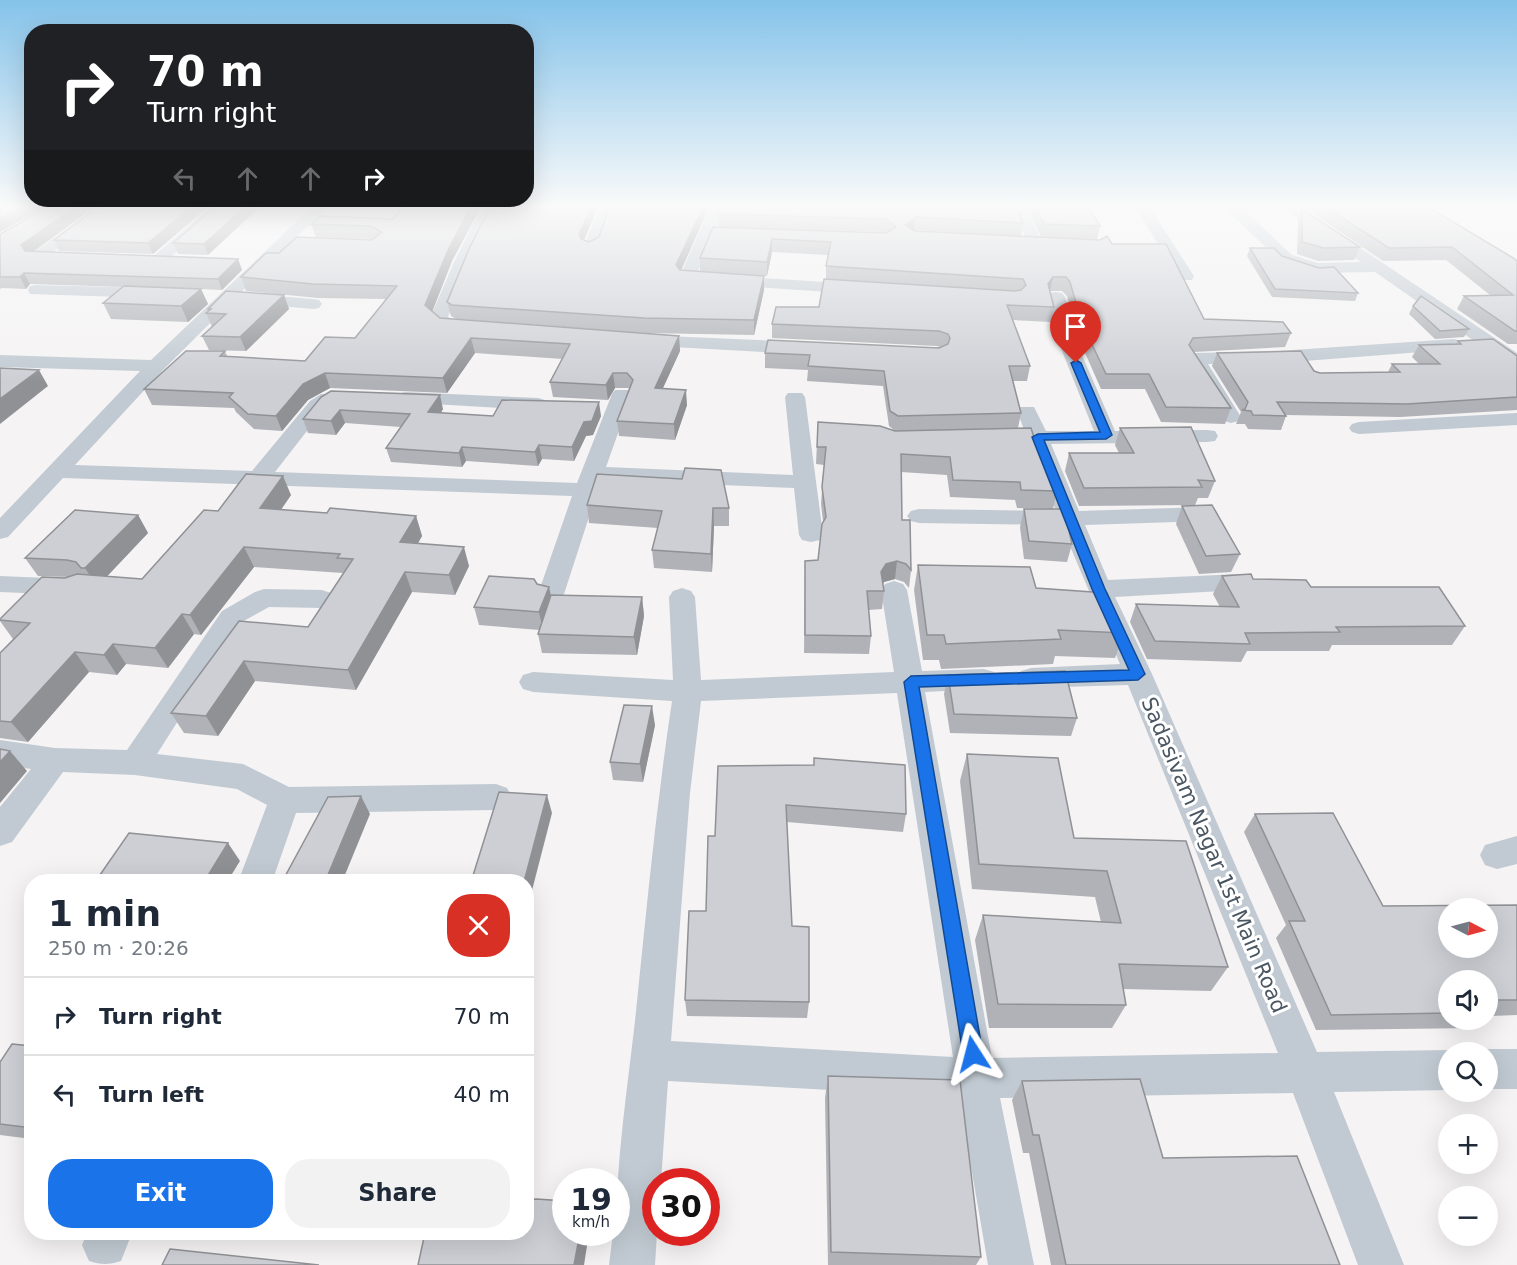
<!DOCTYPE html>
<html lang="en">
<head>
<meta charset="utf-8">
<style>
	:root { --surface:#fff; --page:#f2f2f3; --text:#1f2937; --muted:#747a83; --line:#e0e1e3; --accent:#1a73e8 }
	body { margin:0; font-family:"DejaVu Sans",sans-serif; background:var(--page); color:var(--text); height:100vh; display:flex; flex-direction:column; font-size:22px; white-space:nowrap }
	* { box-sizing:border-box; margin:0 }
	p { font-size:20px; color:var(--muted) }
	.icon { flex:none; width:33px; height:33px; fill:none; stroke:currentColor; stroke-width:2; stroke-linecap:round; stroke-linejoin:round }
	.map { position:relative; flex:1; overflow:hidden }
	.details { position:absolute; left:24px; top:874px; width:510px; height:366px; display:flex; flex-direction:column; background:var(--surface); border-radius:24px; box-shadow:0 6px 24px #0002 }
	.details>* { flex:none }
	.banner { position:absolute; left:24px; top:24px; width:510px; height:183px; border-radius:24px; box-shadow:0 6px 24px #0002; background:#202124; color:#fff; overflow:hidden }
	.needle { width:39px; rotate:96deg }
	.tools { position:absolute; left:1438px; top:898px; display:grid; gap:12px }
	.tools a { display:grid; place-items:center; width:60px; height:60px; border-radius:50%; background:var(--surface); box-shadow:0 6px 24px #0002; font-size:30px }
	.speed { position:absolute; left:552px; top:1168px; display:flex; gap:12px; font-size:30px; font-weight:700; text-align:center }
	.speed>* { display:grid; place-content:center; width:78px; height:78px; border-radius:50%; background:var(--surface); box-shadow:0 6px 24px #0002; line-height:1 }
	.speed small { font-size:15px; font-weight:400 }
	.speed .limit { border:9px solid #d22; background:#fff; color:#111 }
	.pin { position:absolute; display:grid; place-items:center; width:51px; height:51px; color:#fff; margin:-62px -26px; border-radius:50% 50% 50% 0; rotate:-45deg; box-shadow:0 0 6px #0007 }
	.pin .icon { rotate:45deg }
	.me { position:absolute; width:66px; margin:-33px; rotate:351deg; stroke-linejoin:round; filter:drop-shadow(0 0 4px #0008) }
	.turn { display:flex; align-items:center; gap:21px; height:126px; padding:0 24px; font-size:27px }
	.turn .icon { width:78px; height:78px; stroke-width:2.5 }
	.turn b { display:block; font-size:42px; line-height:51px }
	.lanes { display:flex; align-items:center; height:57px; padding:0 24px; background:#0003; justify-content:center; gap:30px; direction:ltr }
	.lanes .off { opacity:.35 }
	.round { display:grid; place-items:center; flex:none; width:63px; height:63px; border-radius:24px; background:var(--page) }
	.summary { display:flex; align-items:center; justify-content:space-between; height:102px; padding:0 24px }
	h1 { font-size:36px; font-weight:700; line-height:45px }
	.primary-button { display:flex; gap:12px; margin-top:auto; padding:12px 24px }
	.primary-button a { flex:1; height:69px; border-radius:24px; background:var(--accent); color:#fff; font-size:24px; font-weight:700; line-height:69px; text-align:center }
	.primary-button a+a { background:var(--page); color:var(--text) }
	ul { padding:0; list-style:none }
	li { display:flex; align-items:center; gap:18px; height:78px; padding:0 24px; border-top:2px solid var(--line) }
	li div { flex:1 }
	li b { display:block; font-size:22px }
	li em { font-style:normal }
	.map>svg:first-child { display:block }
	.lines { fill:none; stroke-linecap:round; stroke-linejoin:round }
	.minor { fill:#c1cad2; fill-rule:evenodd }
	.wall { fill:#b0b2b7 }
	.shaded-wall { fill:#909195 }
	.building { fill:#cdcfd5; stroke:#909195; stroke-width:1.5; fill-rule:evenodd }
	.route { fill:#1a73e8; stroke:#114b97; stroke-width:1.5 }
	.labels { text-anchor:middle; stroke-width:6; stroke-linejoin:round; paint-order:stroke }
	.street-label { font-size:21px; fill:#4a5661; stroke:#fff }
</style>
</head>
<body>
<div class="map">
<svg width="1517" height="1265" viewBox="0 0 1517 1265">
	<rect width="100%" height="100%" fill="#f5f3f3"/>
	<g class="lines">
		<g class="minor">
			<polygon points="100,205 116,205 52,253 70,256 72,259 70,262 31,260 29,257 31,254"/>
			<polygon points="213,205 229,205 162,265 150,265 148,262 150,259"/>
			<polygon points="314,205 329,205 163,370 75,465 252,471 310,401 321,394 335,394 338,398 324,409 275,472 577,483 612,394 615,390 629,390 632,394 606,467 793,475 785,397 788,393 802,393 805,397 823,535 820,540 811,542 802,540 799,535 794,488 601,480 564,594 560,600 551,603 542,600 538,594 572,496 63,478 8,537 0,539 0,518 140,371 0,367 0,355 151,360"/>
			<path d="M483,205H497L470,262L448,317L455,321L479,325L482,329L479,333C463,337 440,332 430,318L454,262Z"/>
			<polygon points="601,205 615,205 599,248 591,253 585,251 583,248"/>
			<polygon points="711,205 725,205 697,274 858,284 866,289 858,294 681,282 679,278"/>
			<polygon points="1011,205 1025,205 1042,242 1039,245 1029,245"/>
			<polygon points="1134,205 1148,205 1194,276 1192,280 1180,280"/>
			<path d="M1153,205H1346L1339,209L1304,210L1517,353V368L1510,366L1375,272L1317,273L1280,261L1227,210L1160,209ZM1244,210H1285L1361,262L1318,263L1292,255Z"/>
			<polygon points="36,285 152,288 158,289 161,293 158,297 152,298 30,294 28,290 30,286"/>
			<path d="M1056,292L1062,293L1065,297L1078,346L1115,431L1207,430L1215,431L1218,436L1215,441L1207,442L1051,444L1079,511L1206,507L1214,509L1218,514L1214,519L1206,521L1085,525L1108,580L1240,574L1249,576L1253,582L1249,588L1240,590L1115,597L1152,674L1317,1052L1449,1050L1456,1053H1449V1090L1334,1092L1404,1265H1358L1293,1093L1000,1098L1034,1265H988L959,1097L668,1081L661,1182H656L657,1233L655,1265H609L613,1233H616C616,1162 627,1091 635,1021C646,914 656,807 672,701L533,692L523,689L519,682L523,675L533,672L673,680L669,597L673,591L682,588L691,591L695,597L701,680L894,672L881,590L885,584L894,581L903,584L907,590L922,671L984,669L994,672L998,679L994,686L984,689L925,692L992,1058L1278,1053L1128,685L1031,688L1021,685L1017,678L1021,671L1031,668L1120,664L1061,525L919,523L911,521L907,516L911,511L919,509L1056,511L1030,444L1014,443L1011,438L1014,433L1025,432L1017,411L1020,407H1034L1046,431H1094L1060,346L1047,297L1050,293ZM897,693L953,1057L671,1041L690,793L701,701Z"/>
			<polygon points="250,294 313,299 319,300 322,304 319,308 313,309 244,303 241,299 244,295"/>
			<polygon points="643,335 802,342 809,344 811,348 809,352 802,354 636,345 634,341 636,337"/>
			<polygon points="1454,339 1461,341 1463,345 1461,349 1278,363 1208,364 1241,417 1238,421 1231,423 1224,421 1186,359 1188,355 1195,353 1278,351"/>
			<polygon points="405,392 538,398 545,400 548,404 545,408 538,410 398,402 395,398 398,394"/>
			<polygon points="1517,413 1517,425 1359,434 1352,432 1349,428 1352,424 1359,422"/>
			<polygon points="0,576 71,579 80,581 84,587 80,593 71,595 0,592"/>
			<polygon points="264,589 322,590 331,593 335,599 331,605 322,608 269,607 240,623 157,754 243,764 289,787 496,784 507,788 512,797 507,806 496,810 296,813 272,882 238,882 267,805 237,789 135,775 63,772 12,842 0,846 0,807 31,769 0,764 0,740 55,748 127,750 222,611 255,592"/>
			<polygon points="1517,836 1517,864 1497,869 1485,865 1480,855 1485,845"/>
			<polygon points="1488,1049 1517,1049 1517,1089 1488,1089 1488,1053 1479,1053"/>
			<path d="M87,1233H132L121,1261C109,1265 101,1265 89,1261L82,1245Z"/>
		</g>
	</g>
	<g class="wall">
		<polygon points="51,205 97,205 33,252 238,259 242,270 222,290 201,289 208,304 188,322 111,319 103,303 123,287 30,284 26,289 2,288 0,289 0,234"/>
		<polygon points="101,205 210,205 153,254 59,251 54,240"/>
		<polygon points="217,205 208,255 178,254 173,243"/>
		<polygon points="404,205 482,205 452,261 432,311 440,318 679,336 680,351 663,388 687,405 675,440 619,436 617,421 629,388 615,388 608,400 553,397 550,382 563,359 475,353 447,393 330,388 308,400 282,431 254,429 236,412 234,408 152,405 144,389 225,351 227,356 305,361 355,338 386,299 318,298 246,291 241,277 279,253 374,239 316,237 311,224 393,219"/>
		<polygon points="491,205 599,205 584,240 589,242 710,205 681,271 700,272 700,258 713,227 886,233 885,232 718,227 718,214 814,206 924,209 924,205 1016,205 1023,223 1021,236 914,230 915,231 1112,244 1204,319 1291,333 1285,347 1194,352 1231,408 1225,424 1161,422 1145,389 1101,389 1078,337 1067,296 1062,291 1050,291 1054,307 1051,322 1013,320 1030,366 1027,381 1013,381 1021,413 1018,428 1039,453 1057,491 1053,509 1017,508 1015,500 950,497 947,475 901,472 902,520 911,570 909,588 904,582 895,579 884,582 883,584 884,591 882,609 868,610 871,636 869,654 804,653 805,561 818,560 823,521 821,504 824,465 816,464 818,422 895,431 889,426 883,386 807,381 808,370 765,368 765,353 940,347 937,346 772,338 772,324 819,307 826,280 826,266 828,255 772,252 767,276 764,276 764,290 754,335 645,333 456,319 451,316 447,302"/>
		<polygon points="1026,205 1087,205 1100,226 1097,239 1041,237"/>
		<polygon points="1314,205 1425,205 1517,261 1517,344 1508,344 1457,309 1464,296 1490,295 1446,260 1383,261 1311,212"/>
		<polygon points="1302,209 1360,247 1354,260 1318,261 1297,254 1298,221"/>
		<polygon points="1250,248 1282,256 1358,293 1355,301 1272,297 1247,256"/>
		<polygon points="284,295 289,309 246,351 209,350 202,336 212,327 206,313 209,311 208,309"/>
		<polygon points="1413,306 1469,329 1464,337 1435,339 1409,314"/>
		<polygon points="1458,341 1517,356 1517,410 1400,417 1286,415 1286,416 1281,430 1248,429 1245,424 1236,424 1241,412 1212,366 1217,353 1320,373 1388,372 1392,364 1419,364 1412,357 1419,345 1456,344"/>
		<polygon points="321,397 443,409 441,413 493,416 601,416 593,435 586,436 574,461 542,459 538,466 466,461 462,467 391,462 386,448 401,427 345,423 336,435 308,433 303,419"/>
		<polygon points="1120,428 1215,481 1208,498 1198,498 1195,505 1079,506 1065,471 1069,453 1119,453 1115,445"/>
		<polygon points="291,495 281,510 327,513 416,516 422,536 418,543 469,566 455,595 412,592 356,690 255,681 218,736 184,733 171,713 239,621 308,627 343,573 254,567 201,635 194,634 168,668 126,664 117,675 89,672 28,742 0,738 0,653 13,639 0,621 0,619 68,577 38,576 25,558 138,515 148,533 107,576 142,579 218,511"/>
		<polygon points="587,505 729,508 729,526 714,526 712,572 654,568 652,550 658,528 589,523"/>
		<polygon points="1182,506 1240,554 1231,572 1199,574 1176,524"/>
		<polygon points="1024,509 1072,544 1067,562 1024,559 1020,527"/>
		<polygon points="918,565 1036,588 1124,633 1115,658 1055,656 1053,664 941,669 939,660 923,660 914,590"/>
		<polygon points="1222,576 1253,579 1311,587 1465,626 1452,645 1332,645 1329,651 1247,651 1241,662 1147,659 1130,622 1136,604 1220,607 1213,594"/>
		<polygon points="537,584 551,595 642,597 644,616 637,655 542,653 538,634 540,630 479,625 474,607"/>
		<polygon points="948,675 1077,718 1071,736 950,733 944,694"/>
		<polygon points="655,725 643,782 613,780 610,762"/>
		<polygon points="967,754 1074,838 1228,967 1211,991 1123,989 1126,1005 1112,1028 989,1028 975,940 983,915 1101,922 1095,897 972,889 960,781"/>
		<polygon points="718,766 906,814 903,832 787,822 792,926 809,1002 807,1018 687,1016 685,1000 706,911 715,836"/>
		<polygon points="1255,814 1383,906 1517,905 1517,1015 1491,1016 1488,1018 1488,981 1449,981 1449,1020 1486,1020 1476,1028 1316,1030 1276,938 1286,925 1244,832"/>
		<polygon points="32,1046 32,1139 0,1135 0,1062"/>
		<polygon points="828,1076 981,1257 976,1265 828,1265 825,1098"/>
		<polygon points="1022,1081 1163,1158 1340,1265 1051,1265 1029,1153 1023,1153 1012,1100"/>
	</g>
	<g class="shaded-wall">
		<polygon points="25,205 49,205 0,232 0,219"/>
		<polygon points="78,205 97,205 27,256 21,245"/>
		<polygon points="194,205 210,205 153,254 148,243"/>
		<polygon points="247,205 262,205 208,255 204,244"/>
		<polygon points="472,205 482,205 452,261 429,320 425,305 449,248"/>
		<polygon points="592,205 599,205 581,247 579,234"/>
		<polygon points="704,205 710,205 677,279 676,265"/>
		<polygon points="916,217 914,230 904,238 905,225"/>
		<polygon points="772,239 772,252 767,276 767,262"/>
		<polygon points="238,259 242,270 222,290 218,279"/>
		<polygon points="24,273 30,284 26,289 20,277"/>
		<polygon points="764,276 764,290 754,335 754,320"/>
		<polygon points="1053,277 1050,291 1048,284"/>
		<polygon points="201,289 208,304 188,322 181,306"/>
		<polygon points="284,295 289,309 246,351 240,337"/>
		<polygon points="679,336 680,351 656,403 655,388"/>
		<polygon points="471,338 475,353 447,393 443,378"/>
		<polygon points="39,370 48,386 0,424 0,399"/>
		<polygon points="325,373 330,388 308,400 282,431 276,416 303,384"/>
		<polygon points="613,373 615,388 608,400 606,385"/>
		<polygon points="686,390 687,405 675,440 674,424"/>
		<polygon points="440,395 443,409 432,426 428,412"/>
		<polygon points="599,402 601,416 593,435 586,436 574,461 572,447 584,422"/>
		<polygon points="340,410 345,423 336,435 331,421"/>
		<polygon points="539,445 542,459 538,466 535,452"/>
		<polygon points="462,447 466,461 462,467 459,453"/>
		<polygon points="283,476 291,495 268,528 260,508"/>
		<polygon points="713,508 714,526 712,572 711,554"/>
		<polygon points="138,515 148,533 97,587 85,568"/>
		<polygon points="416,516 422,536 407,562 400,542"/>
		<polygon points="244,547 254,567 201,635 190,615"/>
		<polygon points="464,547 469,566 455,595 449,575"/>
		<polygon points="897,561 895,579 884,582 879,590 881,572 886,564"/>
		<polygon points="405,572 412,592 356,690 348,670"/>
		<polygon points="549,587 553,605 543,630 539,612"/>
		<polygon points="642,597 644,616 637,655 634,637"/>
		<polygon points="182,614 194,634 168,668 155,648"/>
		<polygon points="113,644 126,664 117,675 104,655"/>
		<polygon points="75,652 89,672 28,742 11,722"/>
		<polygon points="244,661 255,681 218,736 206,716"/>
		<polygon points="652,706 655,725 643,782 640,764"/>
		<polygon points="10,751 27,771 0,803 0,762"/>
		<polygon points="547,795 552,813 529,902 526,894 526,882 524,882"/>
		<polygon points="361,796 370,814 342,882 325,882"/>
		<polygon points="228,843 240,861 227,882 204,882"/>
		<polygon points="580,1233 589,1233 584,1265 574,1265"/>
	</g>
	<g class="building">
		<polygon points="0,205 25,205 0,219"/>
		<polygon points="51,205 78,205 21,245 25,251 238,259 218,279 24,273 20,277 0,277 0,234"/>
		<polygon points="101,205 194,205 148,243 54,240"/>
		<polygon points="217,205 247,205 204,244 173,243"/>
		<polygon points="404,205 472,205 449,248 425,305 440,318 679,336 655,388 686,390 674,424 617,421 633,380 627,373 613,373 606,385 550,382 570,344 471,338 443,378 325,373 303,384 276,416 248,414 229,397 233,393 144,389 186,351 225,351 220,356 305,361 325,337 355,338 397,286 313,284 241,277 266,253 279,253 297,237 372,240 382,232 371,226 311,224 320,216 393,219"/>
		<polygon points="491,205 592,205 579,234 581,239 589,242 599,237 610,205 704,205 676,265 680,270 764,276 754,320 644,318 452,305 447,302 469,249"/>
		<polygon points="722,205 813,205 814,206 827,207 827,205 911,205 912,209 924,209 927,205 1016,205 1023,223 916,217 905,225 915,231 1100,240 1107,236 1112,244 1166,244 1204,319 1283,322 1291,333 1193,338 1189,345 1231,408 1166,407 1149,374 1106,374 1082,323 1070,282 1066,277 1053,277 1048,284 1054,307 1007,305 1030,366 1009,366 1021,413 898,416 890,411 884,371 808,366 810,355 765,353 768,340 939,348 948,344 950,338 948,334 939,331 772,324 776,307 819,307 824,279 1015,291 1021,290 1026,285 1023,279 826,266 831,242 772,239 767,262 700,258 713,227 886,233 896,227 886,219 718,214"/>
		<polygon points="1035,205 1087,205 1100,226 1044,224"/>
		<polygon points="1322,205 1425,205 1515,259 1517,261 1517,331 1515,331 1464,296 1513,295 1452,247 1389,248"/>
		<polygon points="1302,209 1360,247 1324,248 1302,242"/>
		<polygon points="1250,248 1274,248 1282,256 1319,268 1334,267 1358,293 1275,289"/>
		<polygon points="124,286 201,289 181,306 103,303"/>
		<polygon points="226,291 284,295 240,337 202,336 226,314 206,313 211,309 208,309"/>
		<polygon points="1421,296 1469,329 1440,331 1413,306"/>
		<polygon points="1493,339 1517,356 1517,397 1407,404 1277,402 1286,416 1253,415 1251,411 1242,410 1245,409 1248,402 1217,353 1301,351 1314,371 1320,373 1400,372 1392,364 1440,364 1419,345 1461,344 1458,341"/>
		<polygon points="0,368 39,370 0,399"/>
		<polygon points="331,391 440,395 428,412 493,416 502,400 599,402 592,421 584,422 572,447 539,445 535,452 462,447 459,453 386,448 410,414 340,410 331,421 303,419 321,397"/>
		<polygon points="818,422 880,426 895,431 1031,428 1039,453 1042,453 1057,491 1021,490 1020,482 953,480 950,457 901,454 902,520 910,520 911,570 906,564 897,561 886,564 881,572 884,591 867,591 871,636 805,635 805,561 818,560 822,524 826,517 822,487 826,447 817,447"/>
		<polygon points="1191,427 1215,481 1198,480 1202,487 1084,488 1069,453 1134,453 1120,428"/>
		<polygon points="685,468 721,470 729,508 713,508 711,554 652,550 662,511 587,505 597,474 682,479"/>
		<polygon points="246,474 283,476 260,508 327,513 330,508 416,516 400,542 464,547 449,575 405,572 348,670 244,661 206,716 171,713 239,621 308,627 353,559 337,558 340,554 244,547 190,615 182,614 155,648 113,644 104,655 75,652 11,722 0,721 0,653 30,623 0,620 0,619 42,577 65,578 77,574 142,579 204,510 218,511"/>
		<polygon points="1212,505 1240,554 1206,556 1182,506"/>
		<polygon points="1024,509 1064,509 1072,544 1029,541"/>
		<polygon points="75,510 138,515 85,568 81,568 76,562 67,560 25,558"/>
		<polygon points="918,565 1030,567 1036,588 1107,593 1124,633 1058,630 1061,639 946,644 944,635 927,635"/>
		<polygon points="1251,574 1253,579 1306,580 1311,587 1439,587 1465,626 1336,627 1340,632 1245,633 1250,644 1155,641 1136,604 1239,607 1222,576"/>
		<polygon points="489,576 534,579 537,584 549,587 539,612 474,607"/>
		<polygon points="551,595 642,597 634,637 538,634"/>
		<polygon points="1065,671 1077,718 954,714 948,675"/>
		<polygon points="624,705 652,706 640,764 610,762"/>
		<polygon points="0,749 10,751 0,762"/>
		<polygon points="967,754 1058,758 1074,838 1186,841 1228,967 1119,964 1126,1005 998,1004 983,915 1121,923 1107,871 979,864"/>
		<polygon points="814,758 905,765 906,814 786,805 792,926 809,927 809,1002 685,1000 689,911 706,911 708,836 715,836 718,766 814,765"/>
		<polygon points="499,792 547,795 524,882 471,882"/>
		<polygon points="361,796 325,882 282,882 328,797"/>
		<path d="M1333,813L1383,906L1517,905V1000H1488L1495,1012H1488V981H1449V1013L1331,1015L1289,921H1305L1255,814ZM1449,909H1488V948H1449Z"/>
		<polygon points="129,833 228,843 204,882 95,882"/>
		<polygon points="12,1044 32,1046 32,1128 0,1124 0,1062"/>
		<polygon points="828,1076 960,1080 981,1257 831,1252"/>
		<polygon points="1140,1079 1163,1158 1297,1156 1340,1265 1066,1265 1039,1135 1033,1135 1022,1081"/>
		<polygon points="536,1199 566,1201 566,1233 580,1233 574,1265 418,1265 425,1233 526,1233 526,1200"/>
		<polygon points="170,1249 319,1265 162,1265"/>
	</g>
	<linearGradient id="sky" x2="0" y2="1"><stop stop-color="#85c3ea"/><stop offset="0.54" stop-color="#fafafa"/><stop offset="1" stop-color="#fafafa" stop-opacity="0"/></linearGradient>
	<rect width="1517" height="382" fill="url(#sky)"/>
	<polygon class="route" points="1076,360 1081,363 1112,435 1106,439 1044,440 1105,589 1145,674 1138,680 919,687 983,1054 980,1062 973,1064 966,1062 963,1054 904,682 911,676 1129,670 1092,589 1032,437 1038,434 1100,432 1071,363"/>
	<g class="labels">
		<g class="street-label">
			<text transform="translate(1214 855) rotate(67)" y="7">Sadasivam Nagar 1st Main Road</text>
		</g>
	</g>
</svg>
<div class="tools">
<a><svg class="needle" viewBox="-14 -14 28 28"><path d="M0-13l5 13h-10z" fill="#e53935"/><path d="M0 13l5-13h-10z" fill="#747a83"/></svg></a>
<a><svg class="icon" aria-label="sound" viewBox="0 0 24 24"><path d="M4 9h4l5-4v14l-5-4H4zM17 9q2 3 0 6"/></svg></a>
<a><svg class="icon" aria-label="search" viewBox="0 0 24 24"><circle cx="10" cy="10" r="6"/><path d="M15 15l6 6"/></svg></a>
<a>+</a>
<a>−</a>
</div>
<div class="speed"><div>19<small>km/h</small></div><div class="limit">30</div></div>
<div class="pin" style="left:1076px;top:363px;background:#d93025"><svg class="icon" aria-label="arrive" viewBox="0 0 24 24"><path d="M6 21V4h12l-3 4 3 4H6"/></svg></div>
<svg class="me" style="left:973px;top:1054px" viewBox="-20 -20 40 40"><path d="M0-17L14 15 0 8-14 15z" fill="#1a73e8" stroke="#fff" stroke-width="4"/></svg>
<div class="banner">
<div class="turn"><svg class="icon" aria-label="right" viewBox="0 0 24 24"><path d="M7 20v-9h11M14 6l5 5-5 5"/></svg><div><b>70 m</b>Turn right</div></div>
<div class="lanes"><svg class="icon off" aria-label="left" viewBox="0 0 24 24"><path d="M17 20v-9H6M10 6l-5 5 5 5"/></svg><svg class="icon off" aria-label="ahead" viewBox="0 0 24 24"><path d="M12 20V5M6 11l6-6 6 6"/></svg><svg class="icon off" aria-label="ahead" viewBox="0 0 24 24"><path d="M12 20V5M6 11l6-6 6 6"/></svg><svg class="icon" aria-label="right" viewBox="0 0 24 24"><path d="M7 20v-9h11M14 6l5 5-5 5"/></svg></div>
</div>
<section class="details">
<div class="summary"><div><h1>1 min</h1><p>250 m · 20:26</p></div><a class="round" style="background:#d93025;color:#fff"><svg class="icon" aria-label="close" viewBox="0 0 24 24"><path d="M6 6l12 12M18 6L6 18"/></svg></a></div>
<ul>
<li><svg class="icon" aria-label="right" viewBox="0 0 24 24"><path d="M7 20v-9h11M14 6l5 5-5 5"/></svg><div><b>Turn right</b></div><em>70 m</em></li>
<li><svg class="icon" aria-label="left" viewBox="0 0 24 24"><path d="M17 20v-9H6M10 6l-5 5 5 5"/></svg><div><b>Turn left</b></div><em>40 m</em></li>
</ul>
<div class="primary-button"><a>Exit</a><a>Share</a></div>
</section>
</div>
</body>
</html>
